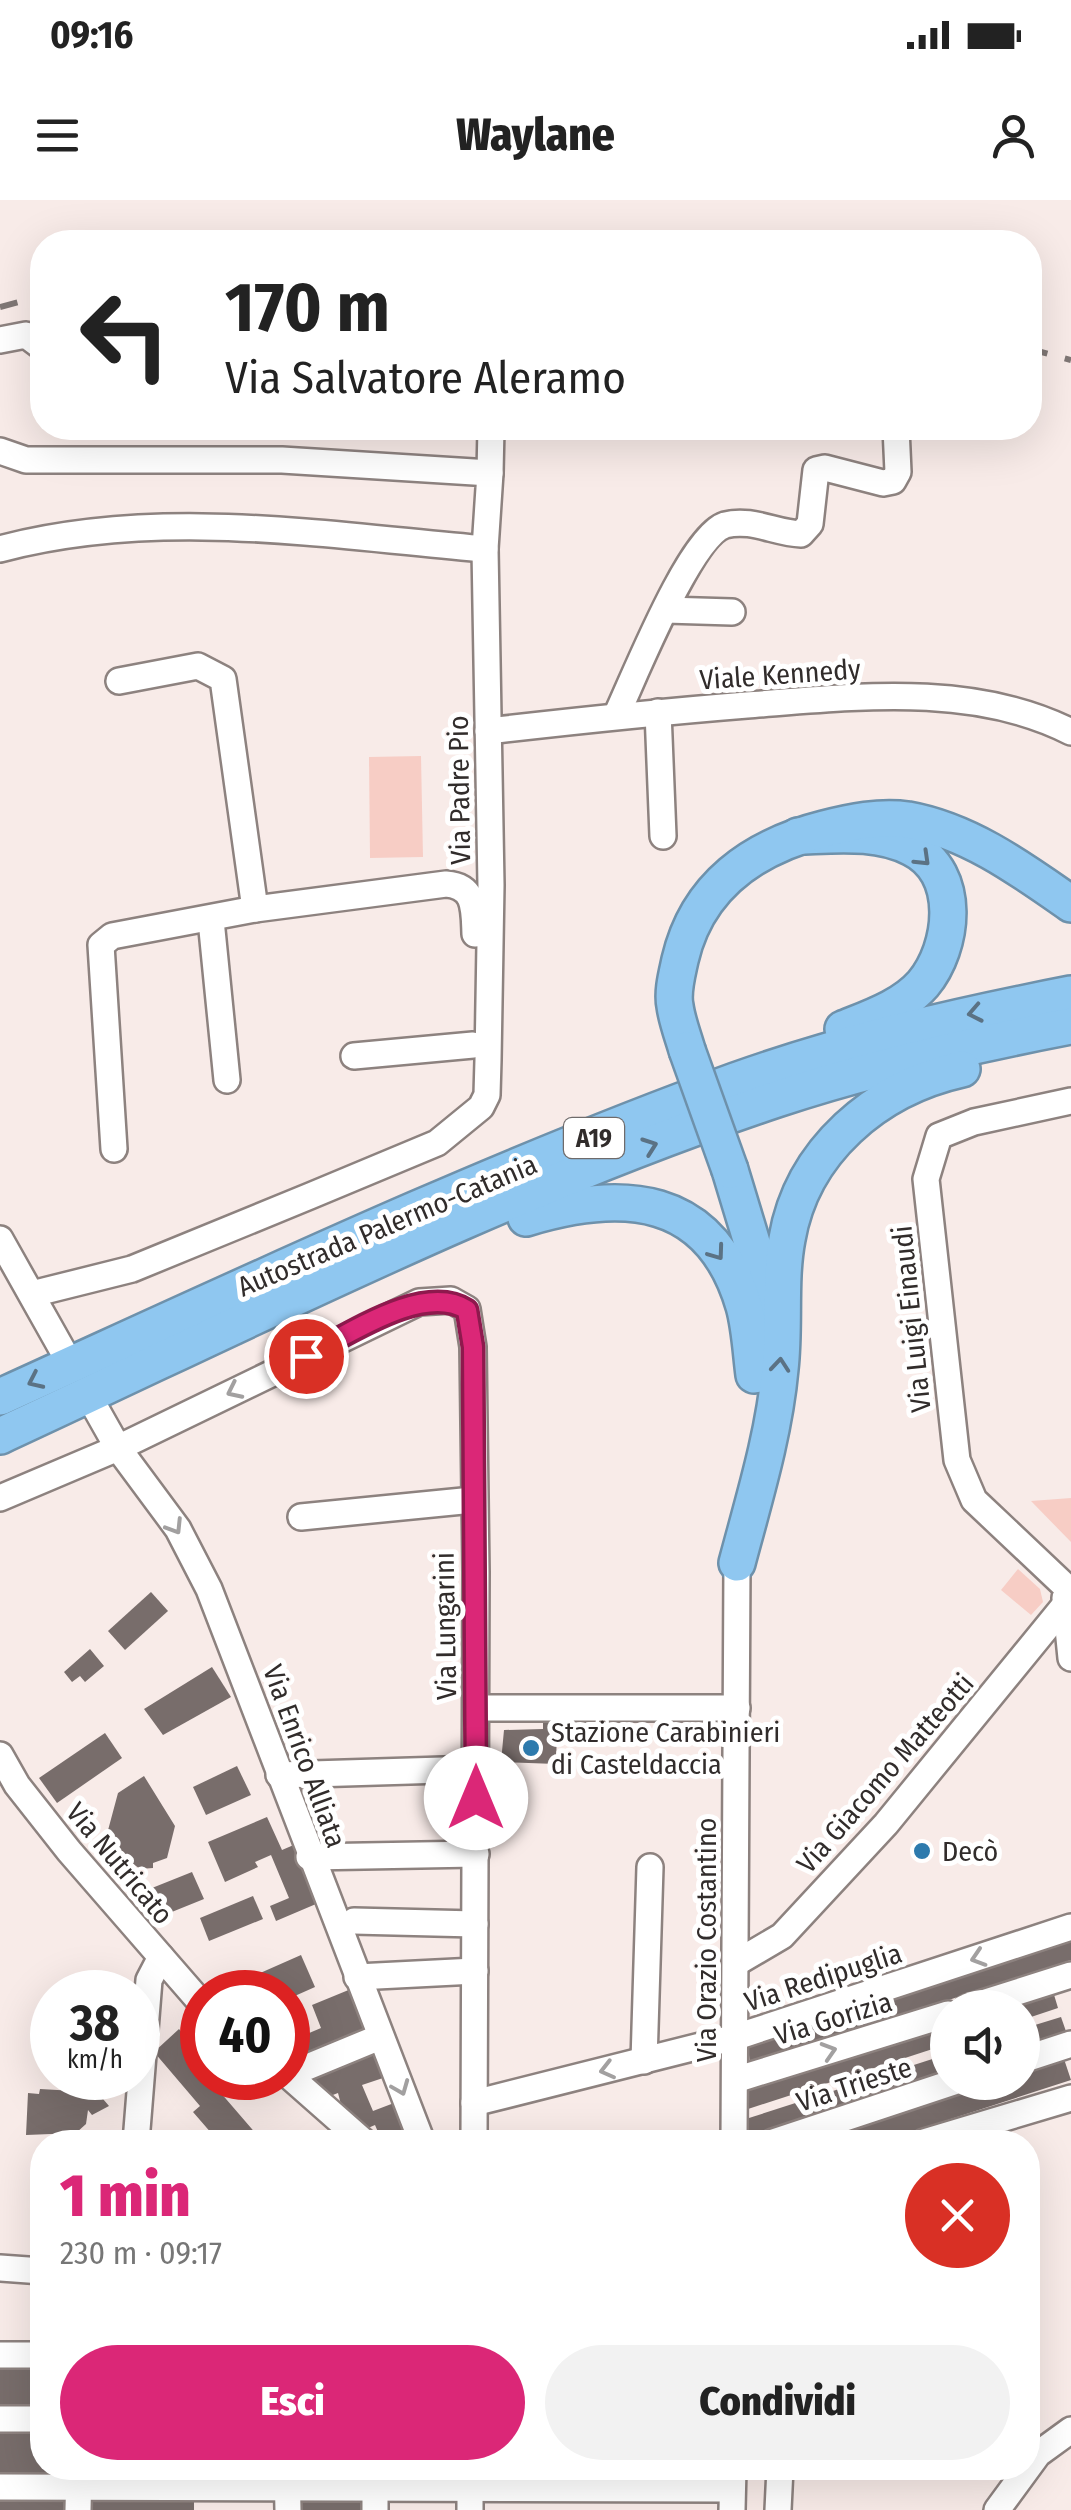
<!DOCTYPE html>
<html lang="it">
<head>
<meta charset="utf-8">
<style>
	:root { --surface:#fff; --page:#f2f2f2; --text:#222; --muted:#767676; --accent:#db2777 }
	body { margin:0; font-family:"Fira Sans Condensed",sans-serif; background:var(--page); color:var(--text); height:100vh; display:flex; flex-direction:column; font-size:38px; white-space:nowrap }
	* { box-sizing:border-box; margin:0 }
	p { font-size:32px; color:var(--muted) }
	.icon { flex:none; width:55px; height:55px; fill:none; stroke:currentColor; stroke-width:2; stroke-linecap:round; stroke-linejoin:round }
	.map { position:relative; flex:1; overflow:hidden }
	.sheet { position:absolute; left:30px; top:1930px; width:1010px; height:350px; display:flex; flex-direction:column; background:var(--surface); border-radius:40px; box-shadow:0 10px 40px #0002 }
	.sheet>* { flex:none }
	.top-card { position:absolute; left:30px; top:30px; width:1012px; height:210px; border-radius:40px; box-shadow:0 10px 40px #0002; background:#fff; color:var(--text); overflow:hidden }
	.buttons { position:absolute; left:930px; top:1790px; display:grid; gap:20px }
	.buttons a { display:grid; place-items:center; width:110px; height:110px; border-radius:50%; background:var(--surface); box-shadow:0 10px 40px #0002; font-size:50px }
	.speed { position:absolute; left:30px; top:1770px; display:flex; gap:20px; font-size:50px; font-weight:700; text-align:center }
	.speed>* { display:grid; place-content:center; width:130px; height:130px; border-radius:50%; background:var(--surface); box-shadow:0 10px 40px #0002; line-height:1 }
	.speed small { font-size:25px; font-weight:400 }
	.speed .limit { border:15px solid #d22; background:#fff; color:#111 }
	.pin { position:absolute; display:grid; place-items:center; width:85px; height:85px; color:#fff; margin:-42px; border:5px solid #fff; border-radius:50%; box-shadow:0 2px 10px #0007 }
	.me { position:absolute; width:110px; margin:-55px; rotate:0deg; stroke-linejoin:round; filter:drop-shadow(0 0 8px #0008) }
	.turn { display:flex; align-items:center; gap:35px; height:210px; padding:0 30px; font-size:45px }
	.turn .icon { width:130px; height:130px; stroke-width:2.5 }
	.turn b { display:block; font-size:70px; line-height:85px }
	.round { display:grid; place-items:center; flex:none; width:105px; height:105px; border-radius:52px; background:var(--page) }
	.headline { display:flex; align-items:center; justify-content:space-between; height:170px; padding:0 30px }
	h1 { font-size:60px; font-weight:800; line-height:75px; color:var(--accent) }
	.action { display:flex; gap:20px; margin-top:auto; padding:20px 30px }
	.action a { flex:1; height:115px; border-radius:60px; background:var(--accent); color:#fff; font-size:40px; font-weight:800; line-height:115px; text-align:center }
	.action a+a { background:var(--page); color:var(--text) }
	.status { display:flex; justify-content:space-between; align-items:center; height:70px; padding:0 50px; background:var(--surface); direction:ltr }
	.status svg { height:28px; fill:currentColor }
	header { display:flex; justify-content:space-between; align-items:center; height:130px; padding:0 30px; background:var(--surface); font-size:45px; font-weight:800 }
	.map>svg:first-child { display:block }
	.green { fill:#f7cdc5 }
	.building { fill:#786d6b }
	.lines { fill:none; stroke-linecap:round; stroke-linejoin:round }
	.minor-casing { stroke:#8d827f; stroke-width:30 }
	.highway-casing { stroke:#6e91ab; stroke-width:40 }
	.minor { stroke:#fff; stroke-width:25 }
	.highway { stroke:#8fc7f0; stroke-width:35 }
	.rail { stroke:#7f7775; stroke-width:6; stroke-dasharray:18 18; stroke-linecap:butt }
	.highway-bridge-casing { stroke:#6e91ab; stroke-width:40; stroke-linecap:butt }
	.highway-bridge { stroke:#8fc7f0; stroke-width:35 }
	.oneway { stroke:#5b7284 }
	.oneway2 { stroke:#a2a0a0 }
	.route-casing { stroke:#8e194d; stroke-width:25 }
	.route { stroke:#db2777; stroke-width:18 }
	.poi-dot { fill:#2d7aad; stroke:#fff; stroke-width:4 }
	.labels { text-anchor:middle; stroke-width:10; stroke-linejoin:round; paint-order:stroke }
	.shield { fill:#fff; stroke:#6f6b6b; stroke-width:2.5 }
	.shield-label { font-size:25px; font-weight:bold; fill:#312c2b }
	.street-label { font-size:28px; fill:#312c2b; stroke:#fff }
	.poi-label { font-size:28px; fill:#312c2b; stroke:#fff; text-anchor:start }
</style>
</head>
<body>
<div class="status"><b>09:16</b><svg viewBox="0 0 49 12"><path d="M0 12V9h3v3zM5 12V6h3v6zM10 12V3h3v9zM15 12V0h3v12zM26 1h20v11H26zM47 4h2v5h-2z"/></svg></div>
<header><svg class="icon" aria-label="menu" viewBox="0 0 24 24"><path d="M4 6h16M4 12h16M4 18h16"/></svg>Waylane<svg class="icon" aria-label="person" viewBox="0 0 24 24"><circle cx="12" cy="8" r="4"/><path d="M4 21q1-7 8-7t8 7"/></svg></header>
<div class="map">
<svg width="1071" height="2310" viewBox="0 0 1071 2310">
	<rect width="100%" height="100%" fill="#f8ebe8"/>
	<g class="green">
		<polygon points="421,556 423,657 370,658 369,557"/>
		<polygon points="1071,1298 1071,1342 1031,1301"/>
		<polygon points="1018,1369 1040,1389 1043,1402 1031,1415 1001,1390"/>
	</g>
	<g class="building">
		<polygon points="151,1392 168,1411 125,1450 108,1431"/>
		<polygon points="90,1449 104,1466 85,1482 80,1476 72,1482 64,1472"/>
		<polygon points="212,1467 231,1497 163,1535 144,1509"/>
		<polygon points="543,1523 554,1523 557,1530 556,1564 501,1562 504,1530 543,1529"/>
		<polygon points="105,1533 122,1558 57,1603 39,1578"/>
		<polygon points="237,1566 251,1595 206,1615 193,1587"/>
		<polygon points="144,1576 175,1626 167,1658 153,1663 153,1668 140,1669 120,1654 107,1634 118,1593"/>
		<polygon points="267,1617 282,1650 296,1644 316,1704 276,1721 270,1706 289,1698 271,1655 255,1662 258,1667 225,1682 208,1642"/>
		<polygon points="192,1672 204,1699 147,1722 139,1704 146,1701 142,1692"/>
		<polygon points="253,1696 263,1719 209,1741 200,1718"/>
		<polygon points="1071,1738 1071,1760 750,1865 748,1845"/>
		<polygon points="301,1755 315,1787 288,1799 288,1792 234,1792 231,1786"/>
		<polygon points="1052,1788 1058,1808 1022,1820 1022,1808 994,1808"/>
		<polygon points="351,1789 368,1833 288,1866 288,1842 321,1828 312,1805"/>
		<polygon points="1061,1817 1068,1837 1022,1852 1022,1829"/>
		<polygon points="948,1822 948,1844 748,1909 747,1887"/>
		<polygon points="179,1829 202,1857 202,1878 220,1878 228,1886 220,1892 263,1942 219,1942 193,1912 200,1906 154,1852"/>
		<polygon points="375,1851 383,1878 362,1885 373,1911 394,1903 409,1942 376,1942 381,1939 375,1925 361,1931 344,1916 338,1893 325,1898 301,1876"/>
		<polygon points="948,1854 948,1876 749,1941 749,1918"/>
		<polygon points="1064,1859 1071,1880 880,1942 811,1942 993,1882 1022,1882 1022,1873"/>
		<polygon points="75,1884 92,1886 109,1906 92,1915 88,1910 86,1924 76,1933 26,1935 28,1893 39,1894 40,1889 75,1891"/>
		<polygon points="0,2161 42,2162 42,2210 0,2209"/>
		<polygon points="0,2226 42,2226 42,2268 65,2268 65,2276 0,2276"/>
		<polygon points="87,2268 276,2268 276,2278 87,2277"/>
		<rect x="298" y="2268" width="68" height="10"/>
		<polygon points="483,2268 509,2268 509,2278 483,2277"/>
		<polygon points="0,2294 65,2294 64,2310 0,2310"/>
		<rect x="299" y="2296" width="68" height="14"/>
		<rect x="87" y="2297" width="107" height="13"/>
	</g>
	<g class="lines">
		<g class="minor-casing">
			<g id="minor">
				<polyline points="0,140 26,135 42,147"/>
				<polyline points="0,251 26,260 282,260 490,273 485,349 491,685 488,860 487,895 481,907 437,943 310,996 132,1069 32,1094"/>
				<polyline points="490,273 491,228"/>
				<path d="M0,349C157,307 325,335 485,349"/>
				<polyline points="666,410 732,412"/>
				<polyline points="119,481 198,466 223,479 255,709"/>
				<polyline points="658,512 663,636"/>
				<path d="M616,516C634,478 690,336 725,325C752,318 775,333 801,334L810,324L816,270L825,268L883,283L893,281L898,272L896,228"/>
				<path d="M488,531C574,521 660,512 747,505C854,497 973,482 1071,532"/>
				<polyline points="211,720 227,880"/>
				<polyline points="354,856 473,845"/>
				<path d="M114,949L101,745L112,736L255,709L446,684C476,686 474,710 475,734"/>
				<polyline points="0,1039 63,1151"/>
				<polyline points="96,1209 118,1248 178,1329 209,1389 422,1942"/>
				<polyline points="0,1298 118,1248 419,1102 451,1100 467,1109 473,1147 476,1372 474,1942"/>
				<polyline points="301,1317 473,1300"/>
				<polyline points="1064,1385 974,1300 957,1260 926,979 939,936 974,922 1071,901"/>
				<polyline points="1065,1398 1071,1458"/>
				<polyline points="476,1508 737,1508"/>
				<polyline points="0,1555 17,1585 69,1651 202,1804"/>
				<polyline points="279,1575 476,1569"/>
				<polyline points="309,1657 476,1654"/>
				<polyline points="354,1721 475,1724"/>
				<polyline points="736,1763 782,1736 886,1624 1065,1405"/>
				<polyline points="357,1777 475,1771"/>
				<polyline points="967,1808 1071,1775"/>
				<polyline points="1022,1860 1071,1844"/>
				<polyline points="644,1861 650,1667"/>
				<polyline points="735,1880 948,1814"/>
				<polyline points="474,1903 736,1837 1071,1727"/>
				<polyline points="136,1942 149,1780 161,1757"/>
				<polyline points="364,1942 288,1875 380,1837"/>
				<polyline points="734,1942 737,1363"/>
				<polyline points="773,1942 954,1882"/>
				<polyline points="924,1942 1071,1898"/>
				<polyline points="0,2068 42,2071"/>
				<polyline points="0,2155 42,2155"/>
				<polyline points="0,2219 42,2219"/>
				<polyline points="287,2268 288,2310"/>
				<polyline points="375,2268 375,2310"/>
				<polyline points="0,2287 732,2289"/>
				<polyline points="78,2310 79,2268"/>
				<polyline points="470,2310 470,2268"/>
				<polyline points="732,2310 733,2268"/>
				<polyline points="778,2310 780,2268"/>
				<polyline points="997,2310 1038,2254 1071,2230"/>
			</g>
		</g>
		<g class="highway-casing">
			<g id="highway">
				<path d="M798,636C836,635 877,630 912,648C962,673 954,747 923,784C903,807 870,818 843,829"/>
				<path d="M687,850C683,836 677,821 675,806C672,792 677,774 680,760C697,686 753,647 824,629C851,622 880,616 908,620C969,631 1021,669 1071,704"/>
				<polyline points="730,970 753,1046 758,1113"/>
				<path d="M526,1018C622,989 711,993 744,1106C750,1127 751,1152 754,1175"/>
				<path d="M0,1197C242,1087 485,972 735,881C844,842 958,816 1071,794"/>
				<path d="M0,1236C255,1118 510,988 777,899C873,867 972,845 1071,826"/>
				<path d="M737,1363C754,1299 774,1235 780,1169C785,1126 779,1081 787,1039C802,951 876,888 962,869"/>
			</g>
		</g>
		<use href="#minor" class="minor"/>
		<use href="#highway" class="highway"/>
		<g class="rail">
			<polyline points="0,107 42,96"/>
			<polyline points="1030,149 1071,160"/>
		</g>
		<g class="highway-bridge-casing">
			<polyline id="highway-bridge" points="687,850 730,970"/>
		</g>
		<use href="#highway-bridge" class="highway-bridge"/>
	</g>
	<defs><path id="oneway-chevron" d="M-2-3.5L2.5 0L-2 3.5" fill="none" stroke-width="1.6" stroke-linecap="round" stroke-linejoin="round" transform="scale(2.5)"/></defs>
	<g class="oneway">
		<use href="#oneway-chevron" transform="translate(923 659) rotate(44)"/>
		<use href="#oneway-chevron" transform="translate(975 813) rotate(169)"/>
		<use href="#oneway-chevron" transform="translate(650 946) rotate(-20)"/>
		<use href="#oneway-chevron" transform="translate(717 1053) rotate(54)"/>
		<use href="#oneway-chevron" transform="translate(780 1165) rotate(-85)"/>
		<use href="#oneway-chevron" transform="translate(35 1181) rotate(155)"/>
	</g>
	<g class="oneway2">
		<use href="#oneway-chevron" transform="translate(234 1191) rotate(154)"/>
		<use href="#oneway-chevron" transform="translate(175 1327) rotate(58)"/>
		<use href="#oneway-chevron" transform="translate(978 1758) rotate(162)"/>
		<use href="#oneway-chevron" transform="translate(829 1851) rotate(-17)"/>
		<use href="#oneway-chevron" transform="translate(607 1870) rotate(166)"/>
		<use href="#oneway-chevron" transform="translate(401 1888) rotate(68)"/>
	</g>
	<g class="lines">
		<g class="route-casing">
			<path id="route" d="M306,1156C348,1135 424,1082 467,1110L473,1147L476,1598"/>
		</g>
		<use href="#route" class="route"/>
	</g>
	<g class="poi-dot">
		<circle cx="531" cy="1548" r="10"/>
		<circle cx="922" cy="1651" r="10"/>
	</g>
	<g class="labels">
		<rect class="shield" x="564" y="918" width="60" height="40" rx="8"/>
		<g class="shield-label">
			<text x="594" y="947">A19</text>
		</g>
		<g class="street-label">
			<text transform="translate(780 474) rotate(-4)" y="10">Viale Kennedy</text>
			<text transform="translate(459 590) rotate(-91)" y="10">Via Padre Pio</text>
			<text transform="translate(387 1025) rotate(-23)" y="10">Autostrada Palermo-Catania</text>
			<text transform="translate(911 1119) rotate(-96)" y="10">Via Luigi Einaudi</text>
			<text transform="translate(445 1426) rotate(-91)" y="10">Via Lungarini</text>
			<text transform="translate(305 1556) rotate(70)" y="10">Via Enrico Alliata</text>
			<text transform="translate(885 1573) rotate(-49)" y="10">Via Giacomo Matteotti</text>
			<text transform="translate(120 1663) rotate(50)" y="10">Via Nutricato</text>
			<text transform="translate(706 1740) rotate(-90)" y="10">Via Orazio Costantino</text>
			<text transform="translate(823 1777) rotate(-18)" y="10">Via Redipuglia</text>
			<text transform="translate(833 1818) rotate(-17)" y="10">Via Gorizia</text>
			<text transform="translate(854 1884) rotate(-18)" y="10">Via Trieste</text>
		</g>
		<g class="poi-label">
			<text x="551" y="1542">Stazione Carabinieri<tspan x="551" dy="32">di Casteldaccia</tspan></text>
			<text x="942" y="1661">Decò</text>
		</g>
	</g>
</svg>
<div class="buttons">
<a><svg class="icon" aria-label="sound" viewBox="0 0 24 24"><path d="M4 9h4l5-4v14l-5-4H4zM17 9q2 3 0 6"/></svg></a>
</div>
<div class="speed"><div>38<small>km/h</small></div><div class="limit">40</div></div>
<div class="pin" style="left:306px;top:1156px;background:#d93025"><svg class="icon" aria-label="arrive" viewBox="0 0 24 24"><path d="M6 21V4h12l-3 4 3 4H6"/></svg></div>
<svg class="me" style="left:476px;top:1598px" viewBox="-20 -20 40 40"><circle r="19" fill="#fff"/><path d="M0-13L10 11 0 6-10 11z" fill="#db2777"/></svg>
<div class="top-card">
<div class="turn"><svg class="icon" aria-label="left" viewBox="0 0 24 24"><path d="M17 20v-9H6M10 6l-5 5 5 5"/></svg><div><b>170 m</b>Via Salvatore Aleramo</div></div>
</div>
<section class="sheet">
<div class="headline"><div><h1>1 min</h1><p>230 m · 09:17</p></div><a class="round" style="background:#d93025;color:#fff"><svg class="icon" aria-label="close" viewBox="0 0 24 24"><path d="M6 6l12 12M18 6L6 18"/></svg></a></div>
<div class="action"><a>Esci</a><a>Condividi</a></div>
</section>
</div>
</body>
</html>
